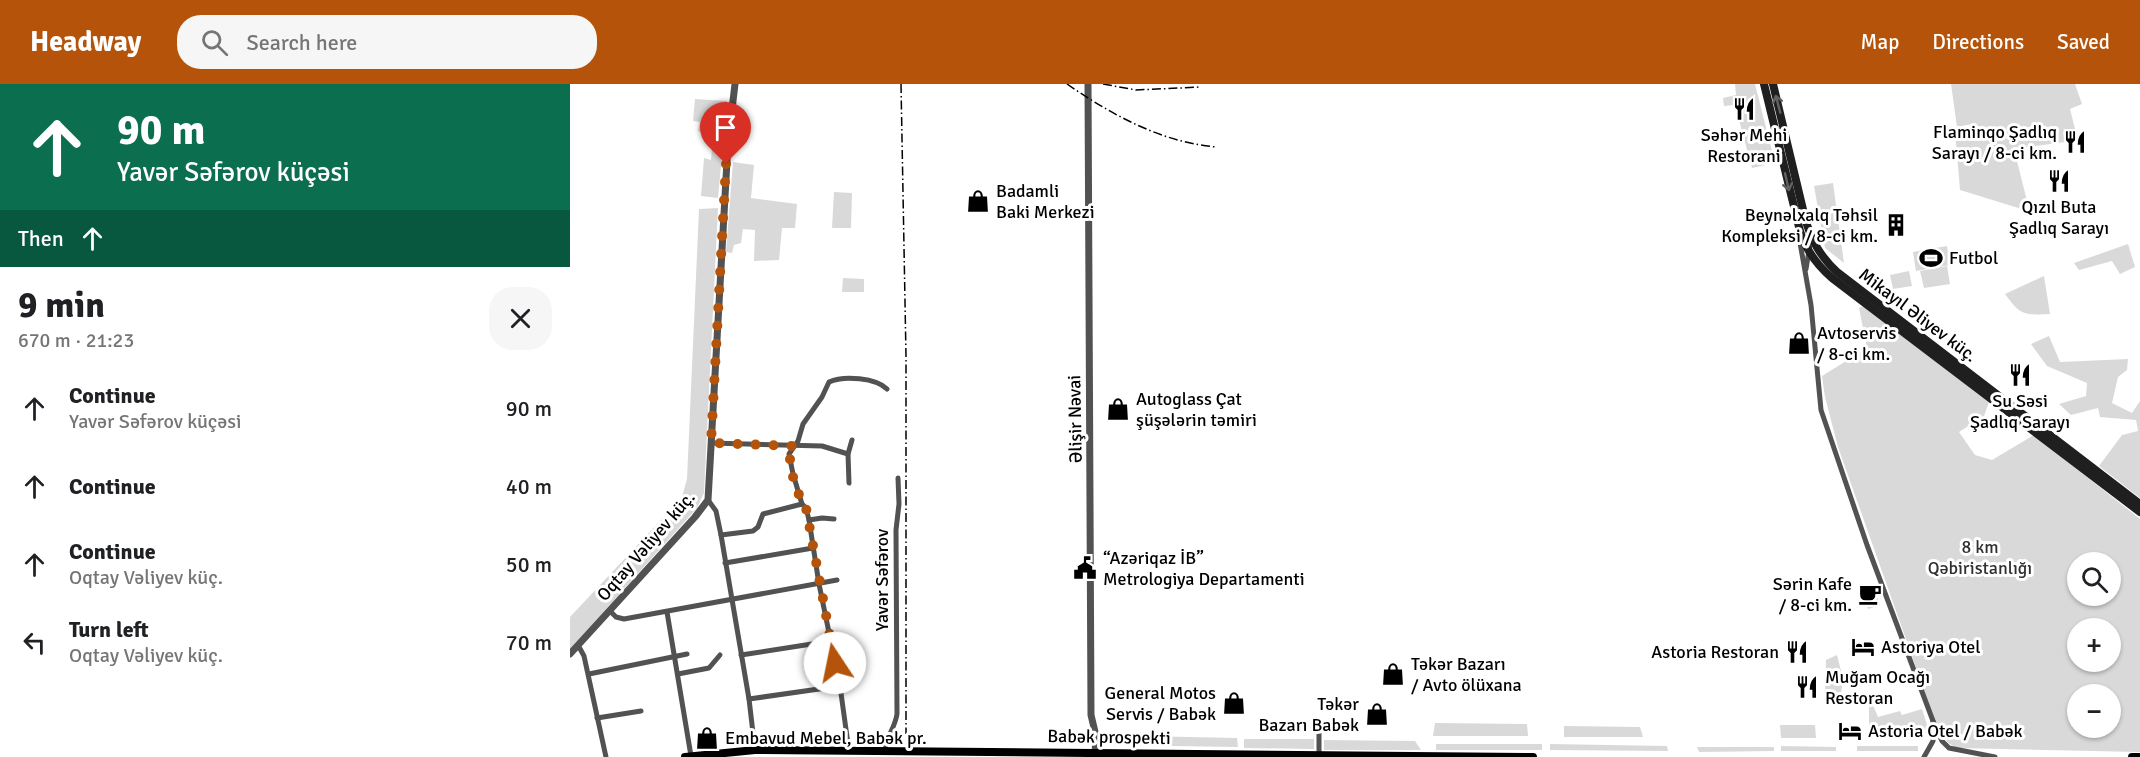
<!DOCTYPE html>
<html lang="en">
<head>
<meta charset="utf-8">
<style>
	:root { --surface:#fff; --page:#f6f6f6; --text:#202124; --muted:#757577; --accent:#b45309 }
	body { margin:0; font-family:Signika,sans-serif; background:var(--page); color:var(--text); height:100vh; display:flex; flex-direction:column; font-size:22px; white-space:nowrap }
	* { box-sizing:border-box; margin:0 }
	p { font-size:20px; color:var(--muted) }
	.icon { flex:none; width:33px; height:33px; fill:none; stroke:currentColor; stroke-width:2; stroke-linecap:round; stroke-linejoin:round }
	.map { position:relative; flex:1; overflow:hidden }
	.drawer { display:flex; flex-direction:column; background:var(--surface); width:570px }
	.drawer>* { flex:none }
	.top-card { background:#0b6e4f; color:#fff; overflow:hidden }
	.controls { position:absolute; left:1497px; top:468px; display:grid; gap:12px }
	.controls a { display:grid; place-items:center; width:54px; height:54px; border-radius:50%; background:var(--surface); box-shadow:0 2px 4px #0004; font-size:30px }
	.pin { position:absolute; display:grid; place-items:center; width:51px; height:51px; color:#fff; margin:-62px -26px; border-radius:50% 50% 50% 0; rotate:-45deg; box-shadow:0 0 6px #0007 }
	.pin .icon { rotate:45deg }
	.me { position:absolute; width:66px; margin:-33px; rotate:349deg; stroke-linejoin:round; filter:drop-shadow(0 0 4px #0008) }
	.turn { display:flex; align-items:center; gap:21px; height:126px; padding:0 18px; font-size:27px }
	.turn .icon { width:78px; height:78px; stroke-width:2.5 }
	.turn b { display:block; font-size:42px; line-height:51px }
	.then { display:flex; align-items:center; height:57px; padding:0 18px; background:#0003; gap:12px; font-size:22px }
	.round { display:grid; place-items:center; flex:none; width:63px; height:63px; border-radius:24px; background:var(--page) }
	.head { display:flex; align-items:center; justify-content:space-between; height:102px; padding:0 18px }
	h1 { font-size:36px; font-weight:800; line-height:45px }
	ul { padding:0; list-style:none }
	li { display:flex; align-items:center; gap:18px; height:78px; padding:0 18px }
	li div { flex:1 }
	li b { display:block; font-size:22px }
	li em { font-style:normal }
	header { display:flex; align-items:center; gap:36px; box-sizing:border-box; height:84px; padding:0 30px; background:var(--accent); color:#fff }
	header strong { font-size:28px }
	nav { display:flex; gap:33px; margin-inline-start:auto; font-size:21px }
	.search { width:420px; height:54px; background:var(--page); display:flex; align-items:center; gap:15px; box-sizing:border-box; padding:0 21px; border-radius:24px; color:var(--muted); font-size:22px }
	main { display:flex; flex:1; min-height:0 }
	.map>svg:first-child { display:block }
	.green { fill:#d9d9d9; fill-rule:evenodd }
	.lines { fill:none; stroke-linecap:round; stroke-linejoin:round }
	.minor { stroke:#525252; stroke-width:5 }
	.tertiary { stroke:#525252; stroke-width:7 }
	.secondary { stroke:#1f1f1f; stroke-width:8 }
	.primary { stroke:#000; stroke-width:8 }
	.rail { stroke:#000; stroke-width:1.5; stroke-dasharray:9 3 1.5 3; stroke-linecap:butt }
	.oneway { stroke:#626262 }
	.route { stroke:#b45309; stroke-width:10; stroke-dasharray:0 18 }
	.labels { text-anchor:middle; stroke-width:6; stroke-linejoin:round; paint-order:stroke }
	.poi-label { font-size:18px; fill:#000; stroke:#fff; text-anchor:start }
	.street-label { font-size:18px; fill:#000; stroke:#fff }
	.park-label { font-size:18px; fill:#303030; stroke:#fff }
</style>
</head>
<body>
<header>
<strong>Headway</strong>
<div class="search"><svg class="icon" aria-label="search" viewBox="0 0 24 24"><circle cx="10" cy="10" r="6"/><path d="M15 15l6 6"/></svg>Search here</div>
<nav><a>Map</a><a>Directions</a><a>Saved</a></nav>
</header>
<main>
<section class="drawer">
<div class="top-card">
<div class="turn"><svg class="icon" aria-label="ahead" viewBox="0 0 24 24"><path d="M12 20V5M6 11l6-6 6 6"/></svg><div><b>90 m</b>Yavər Səfərov küçəsi</div></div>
<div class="then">Then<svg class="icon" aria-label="ahead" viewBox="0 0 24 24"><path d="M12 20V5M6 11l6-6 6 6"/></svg></div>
</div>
<div class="head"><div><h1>9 min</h1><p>670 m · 21:23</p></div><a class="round"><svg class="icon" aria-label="close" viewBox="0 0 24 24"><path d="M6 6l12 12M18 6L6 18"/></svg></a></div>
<ul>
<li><svg class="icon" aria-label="ahead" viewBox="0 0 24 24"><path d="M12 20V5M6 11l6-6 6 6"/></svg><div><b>Continue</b><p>Yavər Səfərov küçəsi</p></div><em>90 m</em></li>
<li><svg class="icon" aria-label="ahead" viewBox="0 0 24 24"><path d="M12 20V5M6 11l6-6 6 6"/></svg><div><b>Continue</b></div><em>40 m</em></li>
<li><svg class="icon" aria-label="ahead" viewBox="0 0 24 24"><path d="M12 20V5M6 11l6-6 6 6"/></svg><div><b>Continue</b><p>Oqtay Vəliyev küç.</p></div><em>50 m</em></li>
<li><svg class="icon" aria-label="left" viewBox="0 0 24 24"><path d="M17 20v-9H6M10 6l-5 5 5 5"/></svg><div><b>Turn left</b><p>Oqtay Vəliyev küç.</p></div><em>70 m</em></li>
</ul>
</section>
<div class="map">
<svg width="1570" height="673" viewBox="0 0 1570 673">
	<rect width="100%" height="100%" fill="#fff"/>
	<g class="green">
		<polygon points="1165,0 1185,0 1205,79 1182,84 1165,21 1154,22 1153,14 1166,11"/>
		<polygon points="1381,0 1505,0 1512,20 1500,25 1505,45 1493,48 1495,58 1444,65 1458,121 1455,126 1390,106 1385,46 1403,42 1402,40 1387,43"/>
		<polygon points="125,15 157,17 148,114 131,112 134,74 141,76 143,50 128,47 130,38 123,37"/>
		<polygon points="163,78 184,81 181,114 227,120 225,144 212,144 209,176 184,177 185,146 173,145 171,159 164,161 162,169 156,168"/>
		<polygon points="1263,99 1274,179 1255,164 1244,102"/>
		<polygon points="264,108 282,109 281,144 262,144"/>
		<polygon points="148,124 134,409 127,424 0,565 0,533 106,420 112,413 117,395 129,125"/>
		<polygon points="1558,160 1565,183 1550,190 1542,177 1509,186 1504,179"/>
		<polygon points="1377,162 1380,181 1346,187 1343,168"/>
		<polygon points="1377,182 1380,200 1354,204 1350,187"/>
		<polygon points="1339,187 1342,202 1323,205 1320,191"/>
		<path d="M1474,192L1480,230C1454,231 1451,232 1435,210Z"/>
		<polygon points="273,194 294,195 294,208 272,208"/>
		<path d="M1293,222L1419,318L1414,332L1389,348L1405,371L1422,376L1464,351L1570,435V668L1387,664L1378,659L1366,640L1268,363L1255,313L1252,292L1297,264L1289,224ZM1508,478H1540V512H1508ZM1508,544H1540V578H1508ZM1508,610H1540V644H1508Z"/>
		<polygon points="1479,252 1490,278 1558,275 1557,286 1548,293 1542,319 1562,329 1570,317 1570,414 1529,382 1552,351 1568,347 1566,336 1530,333 1528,324 1501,331 1489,320 1516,312 1517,299 1477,282 1461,260"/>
		<polygon points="1303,502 1310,521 1298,525 1291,506"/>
		<polygon points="1267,571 1273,595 1271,610 1255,609 1256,576"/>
		<polygon points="1302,619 1308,633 1330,627 1332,631 1352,625 1358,644 1358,647 1353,650 1299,651 1299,620"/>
		<polygon points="865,639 957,640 958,652 863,652"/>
		<polygon points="1210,641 1245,641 1246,654 1211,654"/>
		<polygon points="994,642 1070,643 1073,653 994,653"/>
		<polygon points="573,652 667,654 668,663 536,661 536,659"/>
		<polygon points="674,655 744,655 744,665 674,664"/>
		<polygon points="754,656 845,657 851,666 754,666"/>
		<rect x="866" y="660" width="106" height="6"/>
		<polygon points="980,660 1097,662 1098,667 980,666"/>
		<polygon points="1211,662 1266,663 1266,667 1211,667"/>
		<rect x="1287" y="662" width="61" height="5"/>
		<polygon points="1127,663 1204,663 1204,667 1129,668"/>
	</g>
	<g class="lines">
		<g class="minor">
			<polyline points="1229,153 1241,221 1251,326 1297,461 1363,637"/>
			<polyline points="1236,185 1241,154"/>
			<polyline points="141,359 252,362 278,370"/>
			<polyline points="279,399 278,370 282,356"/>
			<polyline points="138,416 146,427 151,451 179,615 185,666"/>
			<polyline points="239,436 252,434 264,435"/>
			<polyline points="151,451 183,447 188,443 193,430 232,420"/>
			<polyline points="155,479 243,464"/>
			<polyline points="40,527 46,533 54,535 267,496"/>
			<polyline points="97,528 121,672"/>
			<polyline points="8,561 14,572 36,673"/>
			<polyline points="171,571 261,557"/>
			<polyline points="19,590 117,570"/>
			<polyline points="108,590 139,584 150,571"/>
			<polyline points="179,615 270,602"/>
			<polyline points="27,634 71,627"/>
			<path d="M279,667L270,602L249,500L239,436L236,424L232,420L223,390L219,370L228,357L233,340L252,313L259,298C274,291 306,294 317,305"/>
			<path d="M315,667C316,653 325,644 327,630L326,446L329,420L328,394"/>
			<polyline points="749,672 749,650"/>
			<polyline points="1354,673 1363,657 1363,637 1372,657 1379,664 1425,673"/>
		</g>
		<g class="tertiary">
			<polyline points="518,0 521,631 526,652 525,670"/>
			<polyline points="0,570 125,433 138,416 158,59 165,0"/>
		</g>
		<g class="secondary">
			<path d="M1194,0L1230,147C1236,167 1247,181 1262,194L1570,428"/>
			<path d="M1203,0L1235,134C1241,156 1250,172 1267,188L1570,420"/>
		</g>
		<g class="primary">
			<polyline points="115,673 185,666 963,673"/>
			<polyline points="1562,673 1570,673"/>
		</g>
		<g class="rail">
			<polyline points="331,0 336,272 336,650"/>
			<path d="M497,0C542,31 591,58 646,63"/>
			<polyline points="533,0 566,6 631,3"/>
		</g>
	</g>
	<defs><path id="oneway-shaft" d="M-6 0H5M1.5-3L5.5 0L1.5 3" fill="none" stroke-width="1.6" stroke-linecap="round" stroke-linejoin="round" transform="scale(1.5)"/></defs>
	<g class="oneway">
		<use href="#oneway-shaft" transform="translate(1208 20) rotate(-105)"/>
		<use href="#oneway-shaft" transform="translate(1217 98) rotate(77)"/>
	</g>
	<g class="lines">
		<path class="route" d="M156,80L141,359L225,362C212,373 228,405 232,420L236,424L265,579"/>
	</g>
	<defs>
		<g id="restaurant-bare" transform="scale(1.8)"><path d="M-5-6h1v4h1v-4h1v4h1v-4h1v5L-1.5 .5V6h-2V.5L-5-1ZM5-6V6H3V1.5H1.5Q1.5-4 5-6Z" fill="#000" stroke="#fff" stroke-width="2.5" paint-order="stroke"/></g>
		<g id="shop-bare" transform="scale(1.8)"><path d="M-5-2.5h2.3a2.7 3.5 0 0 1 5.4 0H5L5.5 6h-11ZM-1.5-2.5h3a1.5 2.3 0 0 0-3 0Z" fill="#000" stroke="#fff" stroke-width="2.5" paint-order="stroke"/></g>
		<g id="building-bare" transform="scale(1.8)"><path d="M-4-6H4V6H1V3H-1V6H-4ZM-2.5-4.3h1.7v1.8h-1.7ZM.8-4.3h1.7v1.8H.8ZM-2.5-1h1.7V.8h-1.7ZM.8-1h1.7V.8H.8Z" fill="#000" stroke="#fff" stroke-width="2.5" paint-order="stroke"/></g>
		<g id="stadium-bare" transform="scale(1.8)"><path d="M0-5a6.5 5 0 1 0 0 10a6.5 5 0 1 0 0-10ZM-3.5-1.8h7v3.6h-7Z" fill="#000" stroke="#fff" stroke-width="2.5" paint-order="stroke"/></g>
		<g id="civic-bare" transform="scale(1.8)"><path d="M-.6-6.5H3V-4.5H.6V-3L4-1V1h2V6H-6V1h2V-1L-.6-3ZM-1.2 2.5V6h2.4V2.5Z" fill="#000" stroke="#fff" stroke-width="2.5" paint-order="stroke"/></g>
		<g id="cafe-bare" transform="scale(1.8)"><path d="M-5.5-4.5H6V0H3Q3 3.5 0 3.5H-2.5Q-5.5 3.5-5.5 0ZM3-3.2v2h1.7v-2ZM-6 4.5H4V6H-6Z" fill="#000" stroke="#fff" stroke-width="2.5" paint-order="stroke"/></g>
		<g id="hotel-bare" transform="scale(1.8)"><path d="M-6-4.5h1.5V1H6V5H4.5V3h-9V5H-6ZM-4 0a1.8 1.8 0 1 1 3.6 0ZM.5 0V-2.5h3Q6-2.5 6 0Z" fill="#000" stroke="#fff" stroke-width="2.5" paint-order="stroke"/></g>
	</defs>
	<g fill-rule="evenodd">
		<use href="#restaurant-bare" x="1174" y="25"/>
		<use href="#restaurant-bare" x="1505" y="58"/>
		<use href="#restaurant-bare" x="1489" y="97"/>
		<use href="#shop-bare" x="408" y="117"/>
		<use href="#building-bare" x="1326" y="141"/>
		<use href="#stadium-bare" x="1361" y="174"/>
		<use href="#shop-bare" x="1229" y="259"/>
		<use href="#restaurant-bare" x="1450" y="291"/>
		<use href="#shop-bare" x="548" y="325"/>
		<use href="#civic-bare" x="515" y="484"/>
		<use href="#cafe-bare" x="1300" y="510"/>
		<use href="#hotel-bare" x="1293" y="563"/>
		<use href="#restaurant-bare" x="1227" y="568"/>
		<use href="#shop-bare" x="823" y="590"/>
		<use href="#restaurant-bare" x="1237" y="603"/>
		<use href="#shop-bare" x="664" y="619"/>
		<use href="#shop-bare" x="807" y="630"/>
		<use href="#hotel-bare" x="1280" y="647"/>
		<use href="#shop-bare" x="137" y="654"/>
	</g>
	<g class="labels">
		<g class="poi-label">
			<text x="1487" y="54" text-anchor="end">Flaminqo Şadlıq<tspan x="1487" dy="21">Sarayı / 8-ci km.</tspan></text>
			<text x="1174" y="57" text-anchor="middle">Səhər Mehi<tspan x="1174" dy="21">Restorani</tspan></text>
			<text x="426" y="113">Badamli<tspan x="426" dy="21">Baki Merkezi</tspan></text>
			<text x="1489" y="129" text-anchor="middle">Qızıl Buta<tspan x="1489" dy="21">Şadlıq Sarayı</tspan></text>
			<text x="1308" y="137" text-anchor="end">Beynəlxalq Təhsil<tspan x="1308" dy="21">Kompleksi / 8-ci km.</tspan></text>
			<text x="1379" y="180">Futbol</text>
			<text x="1247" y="255">Avtoservis<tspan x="1247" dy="21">/ 8-ci km.</tspan></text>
			<text x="566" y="321">Autoglass Çat<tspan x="566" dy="21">şüşələrin təmiri</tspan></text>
			<text x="1450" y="323" text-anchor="middle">Su Səsi<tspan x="1450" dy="21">Şadlıq Sarayı</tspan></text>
			<text x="533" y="480">“Azəriqaz İB”<tspan x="533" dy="21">Metrologiya Departamenti</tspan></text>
			<text x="1282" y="506" text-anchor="end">Sərin Kafe<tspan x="1282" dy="21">/ 8-ci km.</tspan></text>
			<text x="1311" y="569">Astoriya Otel</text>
			<text x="1209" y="574" text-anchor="end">Astoria Restoran</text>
			<text x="841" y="586">Təkər Bazarı<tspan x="841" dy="21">/ Avto ölüxana</tspan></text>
			<text x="1255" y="599">Muğam Ocağı<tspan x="1255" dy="21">Restoran</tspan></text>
			<text x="646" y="615" text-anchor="end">General Motos<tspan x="646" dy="21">Servis / Babək</tspan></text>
			<text x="789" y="626" text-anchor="end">Təkər<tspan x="789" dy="21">Bazarı Babək</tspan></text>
			<text x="1298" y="653">Astoria Otel / Babək</text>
			<text x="155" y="660">Embavud Mebel, Babək pr.</text>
		</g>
		<g class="street-label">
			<text transform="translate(1348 231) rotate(37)" y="6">Mikayıl Əliyev küç.</text>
			<text transform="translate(505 335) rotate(-91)" y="6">Əlişir Nəvai</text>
			<text transform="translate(76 462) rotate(-49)" y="6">Oqtay Vəliyev küç.</text>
			<text transform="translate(312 496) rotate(-90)" y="6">Yavər Səfərov</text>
			<text transform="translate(539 653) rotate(1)" y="6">Babək prospekti</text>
		</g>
		<g class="park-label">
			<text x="1410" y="469">8 km<tspan x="1410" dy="21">Qəbiristanlığı</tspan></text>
		</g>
	</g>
</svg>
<div class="controls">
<a><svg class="icon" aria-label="search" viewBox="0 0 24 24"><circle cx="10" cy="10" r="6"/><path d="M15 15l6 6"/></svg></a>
<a>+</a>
<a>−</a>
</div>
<div class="pin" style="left:156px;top:80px;background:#d93025"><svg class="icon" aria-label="arrive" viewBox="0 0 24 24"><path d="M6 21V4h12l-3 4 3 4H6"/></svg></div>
<svg class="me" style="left:265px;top:579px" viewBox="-20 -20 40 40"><circle r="19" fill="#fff"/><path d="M0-13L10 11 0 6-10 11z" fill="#b45309"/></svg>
</div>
</main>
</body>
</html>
